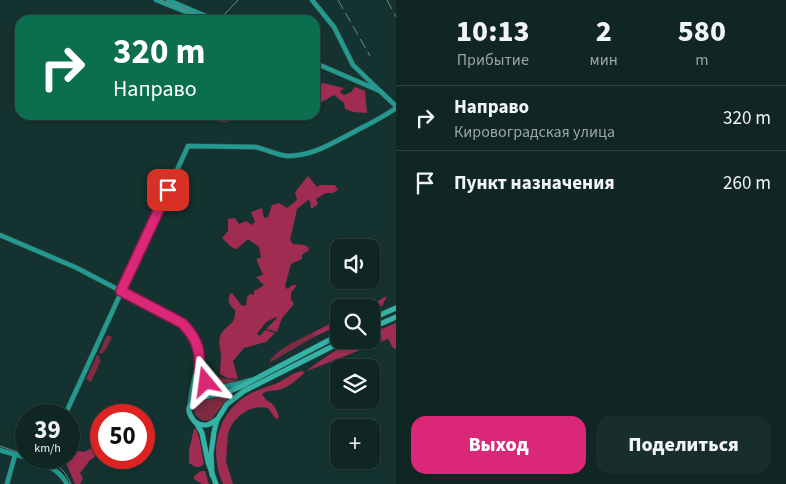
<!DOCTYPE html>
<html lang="ru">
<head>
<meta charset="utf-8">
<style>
	:root { --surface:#0f2623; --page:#182e2b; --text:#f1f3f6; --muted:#9ba5a6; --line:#2f4341; --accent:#db2777 }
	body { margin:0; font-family:"Source Sans 3",sans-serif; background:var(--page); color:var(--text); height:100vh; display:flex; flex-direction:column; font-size:19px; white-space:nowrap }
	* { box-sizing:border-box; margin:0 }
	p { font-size:16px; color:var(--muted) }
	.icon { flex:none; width:28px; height:28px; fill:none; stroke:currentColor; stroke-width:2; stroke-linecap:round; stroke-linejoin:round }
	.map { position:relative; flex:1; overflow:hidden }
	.details { display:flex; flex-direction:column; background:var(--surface); width:390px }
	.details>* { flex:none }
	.top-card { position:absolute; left:15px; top:15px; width:305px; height:105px; border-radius:15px; box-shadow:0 1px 4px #0004,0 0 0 1px var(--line); background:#0b6e4f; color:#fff; overflow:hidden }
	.tools { position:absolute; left:330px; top:239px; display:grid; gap:10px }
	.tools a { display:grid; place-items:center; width:50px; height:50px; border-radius:10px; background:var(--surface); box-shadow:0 1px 4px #0004,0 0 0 1px var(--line); font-size:25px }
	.speed { position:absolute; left:15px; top:404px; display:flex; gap:10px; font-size:25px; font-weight:700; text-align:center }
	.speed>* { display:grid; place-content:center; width:65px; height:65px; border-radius:50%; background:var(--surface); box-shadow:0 1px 4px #0004,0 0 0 1px var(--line); line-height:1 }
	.speed small { font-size:12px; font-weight:400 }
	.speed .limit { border:8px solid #d22; background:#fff; color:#111 }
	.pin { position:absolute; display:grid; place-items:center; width:42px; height:42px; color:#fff; margin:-21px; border-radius:10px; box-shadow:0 2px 8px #0006 }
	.me { position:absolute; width:55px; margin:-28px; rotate:344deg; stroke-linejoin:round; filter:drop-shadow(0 0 4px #0008) }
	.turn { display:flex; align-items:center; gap:18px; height:105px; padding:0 15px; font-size:22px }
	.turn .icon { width:65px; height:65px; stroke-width:2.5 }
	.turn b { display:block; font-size:35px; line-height:42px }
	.eta { display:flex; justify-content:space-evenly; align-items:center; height:85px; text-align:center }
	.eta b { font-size:30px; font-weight:800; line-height:35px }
	.action { display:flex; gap:10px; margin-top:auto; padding:10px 15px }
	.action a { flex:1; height:58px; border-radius:15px; background:var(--accent); color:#fff; font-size:20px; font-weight:800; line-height:58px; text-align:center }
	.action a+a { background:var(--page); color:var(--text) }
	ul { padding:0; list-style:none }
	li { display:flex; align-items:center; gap:15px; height:65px; padding:0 15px; border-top:1px solid var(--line) }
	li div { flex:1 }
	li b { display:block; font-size:19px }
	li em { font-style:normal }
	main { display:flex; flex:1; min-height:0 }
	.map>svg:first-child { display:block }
	.green { fill:#7e2b43 }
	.forest { fill:#a02c51 }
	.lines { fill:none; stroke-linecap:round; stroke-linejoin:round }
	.secondary-casing { stroke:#33514d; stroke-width:5.5 }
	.primary-casing { stroke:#33514d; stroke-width:6 }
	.secondary { stroke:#23998f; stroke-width:4.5 }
	.primary { stroke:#33b2a6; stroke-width:5 }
	.tram { stroke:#6a8f8a; stroke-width:1 }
	.rail { stroke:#6a8f8a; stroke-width:1; stroke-dasharray:10 5; stroke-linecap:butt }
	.route-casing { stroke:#8e194d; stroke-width:12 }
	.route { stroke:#db2777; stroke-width:9 }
</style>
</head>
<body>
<main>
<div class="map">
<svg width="396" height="484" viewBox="0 0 396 484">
	<rect width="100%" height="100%" fill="#14322f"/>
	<g class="green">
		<path d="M312,333L314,337L269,363C274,350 300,339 312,333Z"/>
		<polygon points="107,335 112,337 105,351 104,351 102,354 99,353"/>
		<polygon points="97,355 100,357 99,359 101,360 91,382 86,379"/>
		<path d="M204,373L227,379L238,380C225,385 214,387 203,375Z"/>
		<polygon points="230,395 211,420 203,421 195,415 194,407 199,401"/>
	</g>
	<g class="forest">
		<polygon points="323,83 344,88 340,92 344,95 351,92 355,87 365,91 367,113 353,112 345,109 344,103 334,95 320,103 315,102 315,85"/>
		<polygon points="196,115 293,115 295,117 234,116 227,122 201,120"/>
		<path d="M308,176L317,187L320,185H335L338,190L333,193H326L316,199L318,204L311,209L310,201L308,200L297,209L290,240L293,244L304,245L308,247L309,250L302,255V259L291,264L285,286L287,289L293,285H297L291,293V299L294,304L282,318L277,332L266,329L277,318L276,317L266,322L257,334L260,336L265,330L275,333L266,342L244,348L233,361L238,379L227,378L220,374C220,366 222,357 220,349C220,345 218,342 220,337C224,324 236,327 235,310C229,305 227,301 230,294L232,293L241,305L246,306L247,297L250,294L254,295V291L263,286V284L256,277L263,275L257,261V258H261L259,247L248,239L237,249C230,248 228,243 222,238L228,231V219L235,218L239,224L246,221L252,225L255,222L251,212L262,208L264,218L268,217L272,205L279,203L287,208L297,200L295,192Z"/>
		<polygon points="387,296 382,306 371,311 371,308 367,307"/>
		<polygon points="339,319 339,325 314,337 312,333"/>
		<path d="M396,323V349L393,348L388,339L307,371C311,366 348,342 355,340C360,339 366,340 371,340V333Z"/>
		<path d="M301,371L305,372C298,379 288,388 278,390C272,391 267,390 262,394C269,406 274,399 279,417L278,419L275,418L268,408C251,404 232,417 228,434L226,461L233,484H223C209,453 216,415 246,396C256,390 267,387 277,383C286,379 292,373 301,371Z"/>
		<path d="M194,429H196L199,437L204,464C199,469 194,467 189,463V450Z"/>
		<polygon points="96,446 99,446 94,458 90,460 80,473 83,478 80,484 75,484 67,465 56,458 69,458 69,449 84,452"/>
		<polygon points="201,471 205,471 209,484 202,484 194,479 194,476"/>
	</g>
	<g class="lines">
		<g class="secondary-casing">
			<g id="secondary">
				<polyline points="156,0 206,20"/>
				<polyline points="168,0 215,20"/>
				<polyline points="312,0 334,27 353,65 380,91"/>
				<polyline points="315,63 380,91 396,106"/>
				<path d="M0,235L77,268L182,323C212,350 191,374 190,405"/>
				<path d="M199,370C201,396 235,385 251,380"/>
				<path d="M197,376C198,386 201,393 212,394"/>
				<path d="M65,415L188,146L255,147C266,149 276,155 288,156C312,156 331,144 352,133C367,125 382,118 396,108"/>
				<path d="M0,450C23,458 55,461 67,484"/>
				<polyline points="7,484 15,455"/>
			</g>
		</g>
		<g class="primary-casing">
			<g id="primary">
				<polyline points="371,319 396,308"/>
				<polyline points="371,328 396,317"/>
				<path d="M216,420C209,426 203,427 195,422C174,397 213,396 226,392C231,391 237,388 242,386L339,335"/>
				<polyline points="197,424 202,433 208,462 216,484"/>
				<polyline points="212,475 211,454 214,432 217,420 227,404 244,391 345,340"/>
			</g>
		</g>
		<use href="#secondary" class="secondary"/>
		<use href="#primary" class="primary"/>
		<g class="tram">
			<polyline points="160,0 210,20 225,14 238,0"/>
			<polyline points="0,446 26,455"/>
			<path d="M35,458C55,464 62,464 71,484"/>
		</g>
		<g class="rail">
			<polyline points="338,0 370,56"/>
			<polyline points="387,0 396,17"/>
		</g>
	</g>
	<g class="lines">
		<g class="route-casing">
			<path id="route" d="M168,190L121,291L182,323C191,332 198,342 199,355C200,366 197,373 206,382"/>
		</g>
		<use href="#route" class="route"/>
	</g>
</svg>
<div class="tools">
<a><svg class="icon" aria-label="sound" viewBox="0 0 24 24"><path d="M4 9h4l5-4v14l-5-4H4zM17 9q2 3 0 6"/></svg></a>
<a><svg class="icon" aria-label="search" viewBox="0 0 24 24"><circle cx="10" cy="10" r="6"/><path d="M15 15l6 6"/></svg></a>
<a><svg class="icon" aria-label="layers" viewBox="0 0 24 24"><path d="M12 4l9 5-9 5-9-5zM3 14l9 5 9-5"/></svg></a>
<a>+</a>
</div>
<div class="speed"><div>39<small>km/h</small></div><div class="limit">50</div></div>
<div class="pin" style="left:168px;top:190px;background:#d93025"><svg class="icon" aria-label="arrive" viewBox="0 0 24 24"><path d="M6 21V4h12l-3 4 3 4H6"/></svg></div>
<svg class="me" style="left:206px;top:382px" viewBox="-20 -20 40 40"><path d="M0-17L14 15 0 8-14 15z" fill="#db2777" stroke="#fff" stroke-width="4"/></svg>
<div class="top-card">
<div class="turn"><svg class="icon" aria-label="right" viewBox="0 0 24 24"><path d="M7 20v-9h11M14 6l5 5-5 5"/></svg><div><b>320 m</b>Направо</div></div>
</div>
</div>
<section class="details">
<div class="eta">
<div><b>10:13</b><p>Прибытие</p></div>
<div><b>2</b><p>мин</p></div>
<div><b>580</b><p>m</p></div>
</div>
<ul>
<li><svg class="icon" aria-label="right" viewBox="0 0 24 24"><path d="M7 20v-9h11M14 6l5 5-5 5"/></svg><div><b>Направо</b><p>Кировоградская улица</p></div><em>320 m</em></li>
<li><svg class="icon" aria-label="arrive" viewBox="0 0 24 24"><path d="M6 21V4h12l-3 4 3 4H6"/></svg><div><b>Пункт назначения</b></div><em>260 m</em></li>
</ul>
<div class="action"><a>Выход</a><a>Поделиться</a></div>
</section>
</main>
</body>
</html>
